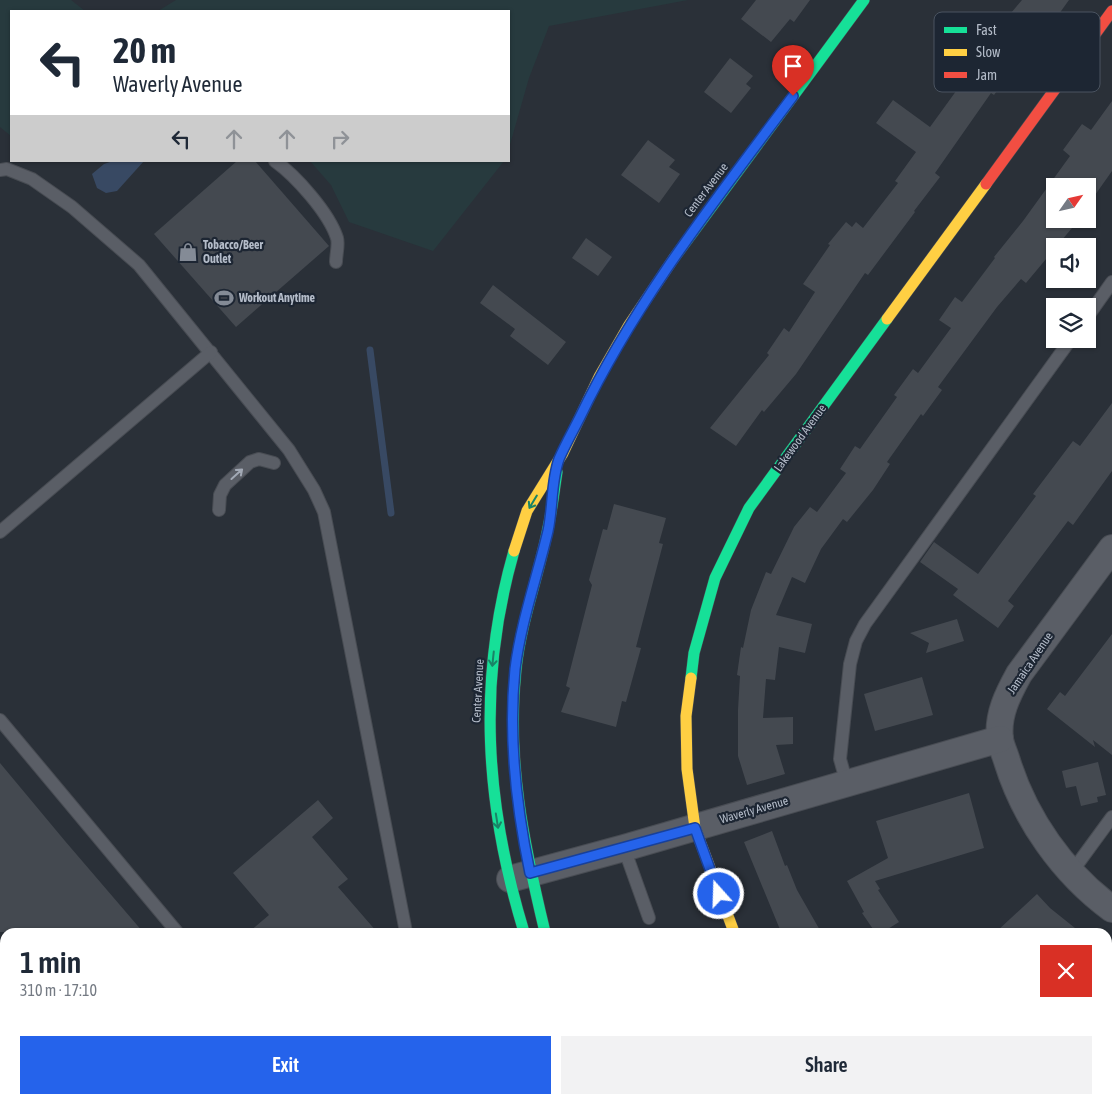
<!DOCTYPE html>
<html lang="en">
<head>
<meta charset="utf-8">
<style>
	:root { --surface:#fff; --page:#f2f2f3; --text:#1f2937; --muted:#747a83; --accent:#2563eb }
	body { margin:0; font-family:"Asap Condensed",sans-serif; background:var(--page); color:var(--text); height:100vh; display:flex; flex-direction:column; font-size:19px; white-space:nowrap }
	* { box-sizing:border-box; margin:0 }
	p { font-size:16px; color:var(--muted) }
	.icon { flex:none; width:28px; height:28px; fill:none; stroke:currentColor; stroke-width:2; stroke-linecap:round; stroke-linejoin:round }
	.map { position:relative; flex:1; overflow:hidden }
	.details { position:absolute; left:0px; top:928px; width:1112px; height:176px; display:flex; flex-direction:column; background:var(--surface); border-radius:15px 15px 0 0; box-shadow:0 1px 4px #0004 }
	.details>* { flex:none }
	.hud { position:absolute; left:10px; top:10px; width:500px; height:152px; border-radius:0px; box-shadow:0 1px 4px #0004; background:#fff; color:var(--text); overflow:hidden }
	.needle { width:32px; rotate:56deg }
	.controls { position:absolute; left:1046px; top:178px; display:grid; gap:10px }
	.controls a { display:grid; place-items:center; width:50px; height:50px; border-radius:0px; background:var(--surface); box-shadow:0 1px 4px #0004; font-size:25px }
	.pin { position:absolute; display:grid; place-items:center; width:42px; height:42px; color:#fff; margin:-51px -21px; border-radius:50% 50% 50% 0; rotate:-45deg; box-shadow:0 0 5px #0007 }
	.pin .icon { rotate:45deg }
	.me { position:absolute; width:55px; margin:-28px; rotate:340deg; stroke-linejoin:round; filter:drop-shadow(0 0 4px #0008) }
	.turn { display:flex; align-items:center; gap:18px; height:105px; padding:0 20px; font-size:22px }
	.turn .icon { width:65px; height:65px; stroke-width:2.5 }
	.turn b { display:block; font-size:35px; line-height:42px }
	.lanes { display:flex; align-items:center; height:48px; padding:0 20px; background:#0003; justify-content:center; gap:25px; direction:ltr }
	.lanes .off { opacity:.35 }
	.round { display:grid; place-items:center; flex:none; width:52px; height:52px; border-radius:0px; background:var(--page) }
	.summary { display:flex; align-items:center; justify-content:space-between; height:85px; padding:0 20px }
	h1 { font-size:30px; font-weight:600; line-height:38px }
	.cta { display:flex; gap:10px; margin-top:auto; padding:10px 20px }
	.cta a { flex:1; height:58px; border-radius:0px; background:var(--accent); color:#fff; font-size:20px; font-weight:600; line-height:58px; text-align:center }
	.cta a+a { background:var(--page); color:var(--text) }
	.map>svg:first-child { display:block }
	.green { fill:#273a3e }
	.water { fill:#384963 }
	.lines { fill:none; stroke-linecap:round; stroke-linejoin:round }
	.stream { stroke:#384963; stroke-width:7 }
	.building { fill:#444950 }
	.lane-casing { stroke:#484c53; stroke-width:14 }
	.street-casing { stroke:#484c53; stroke-width:28 }
	.fast-casing { stroke:#484c53; stroke-width:12 }
	.slow-casing { stroke:#484c53; stroke-width:12 }
	.jam-casing { stroke:#484c53; stroke-width:12 }
	.lane { stroke:#5a5e66; stroke-width:12 }
	.street { stroke:#5a5e66; stroke-width:26 }
	.fast { stroke:#16e098; stroke-width:11 }
	.slow { stroke:#ffcf43; stroke-width:11 }
	.jam { stroke:#f24e42; stroke-width:11 }
	.oneway { stroke:#a2a9b5 }
	.oneway2 { stroke:#1a8366 }
	.route-casing { stroke:#184099; stroke-width:12 }
	.route { stroke:#2563eb; stroke-width:9 }
	.labels { text-anchor:middle; stroke-width:4.5; stroke-linejoin:round; paint-order:stroke }
	.street-label { font-size:12px; fill:#b4bcc9; stroke:#1d2633 }
	.poi-label { font-size:12px; font-weight:bold; fill:#b4bcc9; stroke:#1d2633; text-anchor:start }
	.key { fill:#1d2633; stroke:#4a5360; stroke-width:1 }
	.key-label { font-size:14px; fill:#b4bcc9 }
</style>
</head>
<body>
<div class="map">
<svg width="1112" height="1103" viewBox="0 0 1112 1103">
	<rect width="100%" height="100%" fill="#2a3038"/>
	<g class="green">
		<polygon points="0,0 71,0 85,11 11,11 11,136 0,127"/>
		<polygon points="176,0 688,0 549,26 529,78 509,148 509,11 158,11"/>
		<polygon points="310,161 504,161 433,251 349,222 331,185"/>
	</g>
	<polygon class="water" points="113,161 144,161 117,191 106,193 97,188 92,174 104,164"/>
	<g class="lines">
		<polyline class="stream" points="370,350 391,513"/>
	</g>
	<g class="building">
		<polygon points="756,0 810,0 794,22 790,19 771,42 741,19"/>
		<polygon points="1022,0 1069,0 1046,32 1038,26 1006,68 1011,72 994,95 991,93 935,173 940,177 914,211 915,212 868,275 865,273 796,374 764,412 762,410 736,446 710,428 769,355 767,353 784,328 789,332 815,292 803,284 830,245 828,244 846,222 852,227 856,222 863,228 898,183 895,181 916,152 876,123 893,100 930,127 967,76 952,64 969,41 980,49"/>
		<polygon points="730,58 753,76 746,84 751,88 731,113 704,92"/>
		<polygon points="1112,101 1112,171 1088,205 1088,186 1055,186 1055,219 1077,219 1077,222 1026,283 1021,279 997,307 938,387 942,390 923,416 921,414 887,462 890,464 873,490 847,522 843,519 821,549 805,583 792,577 776,615 812,624 805,653 779,647 775,680 766,679 763,718 793,717 793,744 776,745 785,774 747,785 738,756 738,710 740,676 737,675 741,647 743,648 751,610 766,572 771,574 794,527 810,507 817,512 846,473 840,469 855,446 860,449 897,397 894,395 913,369 918,373 951,328 939,320 955,297 962,302 995,258 994,257 1023,221 1070,156 1063,150 1082,124 1091,130"/>
		<polygon points="648,140 675,160 669,167 680,174 659,203 621,175"/>
		<polygon points="237,161 255,161 329,246 236,327 154,234"/>
		<polygon points="586,238 612,257 598,276 572,258"/>
		<polygon points="493,285 566,342 548,365 510,336 515,329 480,303"/>
		<polygon points="1112,403 1112,471 1073,525 1068,521 1008,601 1014,606 998,628 953,595 958,589 920,562 934,542 978,574 1036,496 1033,494 1073,441 1080,446"/>
		<polygon points="614,504 666,518 659,543 663,544 636,647 641,648 626,702 622,701 616,727 561,712 570,688 566,686 592,585 589,580 603,529 607,530"/>
		<polygon points="957,619 964,641 926,653 929,643 910,633"/>
		<polygon points="1112,634 1112,755 1093,740 1095,747 1047,709 1060,692 1065,696"/>
		<polygon points="922,677 933,715 875,731 864,694"/>
		<polygon points="1098,762 1106,795 1097,797 1098,802 1081,806 1076,786 1066,788 1062,771"/>
		<polygon points="0,763 65,841 143,932 0,932"/>
		<polygon points="969,793 984,848 875,881 880,889 878,890 899,922 883,932 875,932 862,913 864,912 847,881 888,858 876,821"/>
		<polygon points="318,800 333,818 312,837 348,879 338,887 377,932 249,932 269,915 233,873"/>
		<polygon points="772,831 785,866 787,865 797,890 821,932 781,932 744,842"/>
		<polygon points="1037,894 1050,908 1080,932 996,932"/>
	</g>
	<g class="lines">
		<g class="lane-casing">
			<g id="lane">
				<path d="M275,161C296,176 329,213 337,238C339,245 336,254 336,262"/>
				<polyline points="0,170 7,169 32,179 72,207 139,265 289,450 314,490 324,512 406,932"/>
				<polyline points="1088,316 1112,282"/>
				<polyline points="219,510 220,495 225,485 250,462 259,459 274,463"/>
				<polyline points="0,532 211,352"/>
				<polyline points="0,720 177,932"/>
				<polyline points="847,784 840,759 850,664 856,641 865,624 1071,339"/>
				<polyline points="624,848 649,918"/>
				<polyline points="1071,873 1112,817"/>
				<polyline points="313,1099 315,1103"/>
				<polyline points="363,1103 367,1099"/>
				<polyline points="491,1103 492,1099"/>
			</g>
		</g>
		<g class="street-casing">
			<g id="street">
				<path d="M1112,548L1019,674C1008,694 997,715 1000,739C1001,746 1005,754 1007,761C1025,819 1063,873 1112,909"/>
				<polyline points="510,879 624,848 1000,739"/>
				<polyline points="1108,1089 1112,1083"/>
				<polyline points="854,1099 858,1103"/>
			</g>
		</g>
		<g class="fast-casing">
			<g id="fast">
				<polyline points="674,258 864,0"/>
				<path d="M514,551C477,680 485,804 524,932"/>
				<polyline points="691,678 694,653 715,578 749,508 887,319"/>
				<path d="M545,932C524,845 506,759 516,669C521,621 539,575 548,528C552,510 554,491 557,472"/>
				<polyline points="601,1099 603,1103"/>
			</g>
		</g>
		<g class="slow-casing">
			<g id="slow">
				<polyline points="887,319 986,184"/>
				<polyline points="514,551 527,511 563,453 599,377 629,325 674,258"/>
				<polyline points="691,678 686,716 687,769 695,828 734,932"/>
			</g>
		</g>
		<g class="jam-casing">
			<g id="jam">
				<polyline points="986,184 1112,11"/>
				<polyline points="639,1099 642,1103"/>
			</g>
		</g>
		<use href="#lane" class="lane"/>
		<use href="#street" class="street"/>
		<use href="#fast" class="fast"/>
		<use href="#slow" class="slow"/>
		<use href="#jam" class="jam"/>
	</g>
	<defs><path id="oneway-shaft" d="M-6 0H5M1.5-3L5.5 0L1.5 3" fill="none" stroke-width="1.6" stroke-linecap="round" stroke-linejoin="round" transform="scale(1.25)"/></defs>
	<use class="oneway" href="#oneway-shaft" transform="translate(237 474) rotate(-42)"/>
	<g class="oneway2">
		<use href="#oneway-shaft" transform="translate(533 502) rotate(121)"/>
		<use href="#oneway-shaft" transform="translate(493 659) rotate(96)"/>
		<use href="#oneway-shaft" transform="translate(497 821) rotate(81)"/>
	</g>
	<g class="lines">
		<g class="route-casing">
			<path id="route" d="M719,894L695,828L530,873C516,806 508,737 515,669C521,622 537,577 548,531C553,508 551,481 559,459C565,445 573,431 580,417C636,300 717,198 793,96"/>
		</g>
		<use href="#route" class="route"/>
	</g>
	<defs>
		<g id="shop-bare" transform="scale(1.5)"><path d="M-5-2.5h2.3a2.7 3.5 0 0 1 5.4 0H5L5.5 6h-11ZM-1.5-2.5h3a1.5 2.3 0 0 0-3 0Z" fill="#848b96" stroke="#1d2633" stroke-width="2.5" paint-order="stroke"/></g>
		<g id="stadium-bare" transform="scale(1.5)"><path d="M0-5a6.5 5 0 1 0 0 10a6.5 5 0 1 0 0-10ZM-3.5-1.8h7v3.6h-7Z" fill="#848b96" stroke="#1d2633" stroke-width="2.5" paint-order="stroke"/></g>
	</defs>
	<g fill-rule="evenodd">
		<use href="#shop-bare" x="188" y="252"/>
		<use href="#stadium-bare" x="224" y="298"/>
	</g>
	<g class="labels">
		<g class="street-label">
			<text transform="translate(706 190) rotate(-53)" y="4">Center Avenue</text>
			<text transform="translate(800 438) rotate(-54)" y="4">Lakewood Avenue</text>
			<text transform="translate(1030 663) rotate(-56)" y="4">Jamaica Avenue</text>
			<text transform="translate(478 691) rotate(-87)" y="4">Center Avenue</text>
			<text transform="translate(754 810) rotate(-16)" y="4">Waverly Avenue</text>
		</g>
		<g class="poi-label">
			<text x="203" y="249">Tobacco/Beer<tspan x="203" dy="14">Outlet</tspan></text>
			<text x="239" y="302">Workout Anytime</text>
		</g>
	</g>
	<rect x="934" y="12" width="166" height="80" rx="8" class="key"/>
	<rect x="944" y="27" width="23" height="6" fill="#16e098"/>
	<rect x="944" y="49" width="23" height="7" fill="#ffcf43"/>
	<rect x="944" y="72" width="23" height="6" fill="#f24e42"/>
	<g class="key-label">
		<text x="976" y="35">Fast</text>
		<text x="976" y="57">Slow</text>
		<text x="976" y="80">Jam</text>
	</g>
</svg>
<div class="controls">
<a><svg class="needle" viewBox="-14 -14 28 28"><path d="M0-13l5 13h-10z" fill="#e53935"/><path d="M0 13l5-13h-10z" fill="#747a83"/></svg></a>
<a><svg class="icon" aria-label="sound" viewBox="0 0 24 24"><path d="M4 9h4l5-4v14l-5-4H4zM17 9q2 3 0 6"/></svg></a>
<a><svg class="icon" aria-label="layers" viewBox="0 0 24 24"><path d="M12 4l9 5-9 5-9-5zM3 14l9 5 9-5"/></svg></a>
</div>
<div class="pin" style="left:793px;top:96px;background:#d93025"><svg class="icon" aria-label="arrive" viewBox="0 0 24 24"><path d="M6 21V4h12l-3 4 3 4H6"/></svg></div>
<svg class="me" style="left:719px;top:894px" viewBox="-20 -20 40 40"><circle r="17" fill="#2563eb" stroke="#fff" stroke-width="3"/><path d="M0-11L8 9 0 5-8 9z" fill="#fff"/></svg>
<div class="hud">
<div class="turn"><svg class="icon" aria-label="left" viewBox="0 0 24 24"><path d="M17 20v-9H6M10 6l-5 5 5 5"/></svg><div><b>20 m</b>Waverly Avenue</div></div>
<div class="lanes"><svg class="icon" aria-label="left" viewBox="0 0 24 24"><path d="M17 20v-9H6M10 6l-5 5 5 5"/></svg><svg class="icon off" aria-label="ahead" viewBox="0 0 24 24"><path d="M12 20V5M6 11l6-6 6 6"/></svg><svg class="icon off" aria-label="ahead" viewBox="0 0 24 24"><path d="M12 20V5M6 11l6-6 6 6"/></svg><svg class="icon off" aria-label="right" viewBox="0 0 24 24"><path d="M7 20v-9h11M14 6l5 5-5 5"/></svg></div>
</div>
<section class="details">
<div class="summary"><div><h1>1 min</h1><p>310 m · 17:10</p></div><a class="round" style="background:#d93025;color:#fff"><svg class="icon" aria-label="close" viewBox="0 0 24 24"><path d="M6 6l12 12M18 6L6 18"/></svg></a></div>
<div class="cta"><a>Exit</a><a>Share</a></div>
</section>
</div>
</body>
</html>
